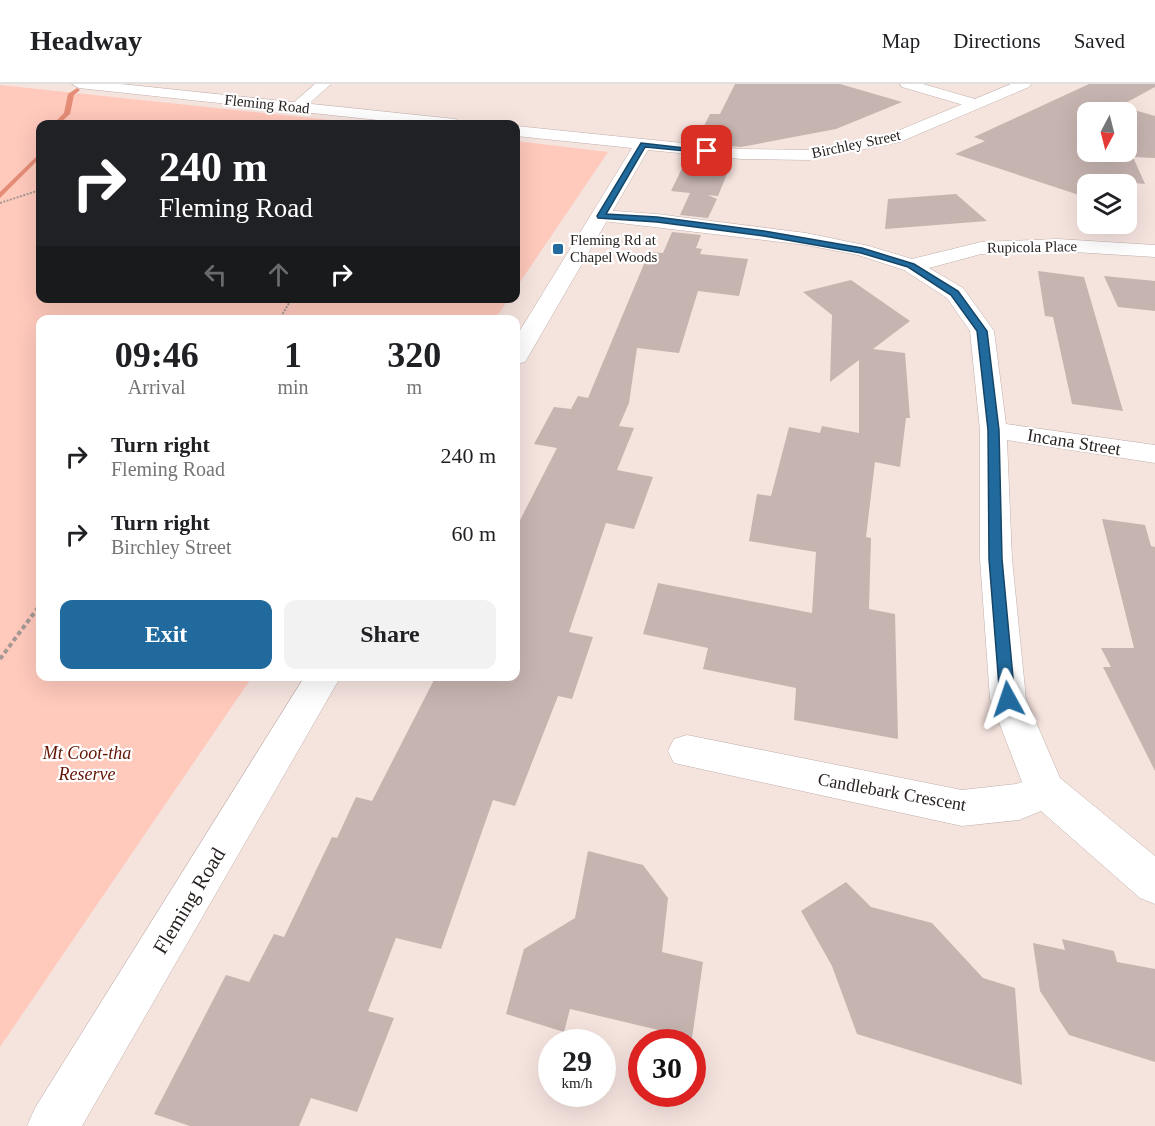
<!DOCTYPE html>
<html lang="en">
<head>
<meta charset="utf-8">
<style>
	:root { --surface:#fff; --page:#f2f2f2; --text:#202124; --muted:#757577; --line:#e0e0e0; --accent:#206a9d }
	body { margin:0; font-family:"Times New Roman",serif; background:var(--page); color:var(--text); height:100vh; display:flex; flex-direction:column; font-size:22px; white-space:nowrap }
	* { box-sizing:border-box; margin:0 }
	p { font-size:20px; color:var(--muted) }
	.icon { flex:none; width:33px; height:33px; fill:none; stroke:currentColor; stroke-width:2; stroke-linecap:round; stroke-linejoin:round }
	.map { position:relative; flex:1; overflow:hidden }
	.sheet { position:absolute; left:36px; top:231px; width:484px; height:366px; display:flex; flex-direction:column; background:var(--surface); border-radius:12px; box-shadow:0 6px 24px #0002 }
	.sheet>* { flex:none }
	.guide { position:absolute; left:36px; top:36px; width:484px; height:183px; border-radius:12px; box-shadow:0 6px 24px #0002; background:#202124; color:#fff; overflow:hidden }
	.needle { width:39px; rotate:187deg }
	.controls { position:absolute; left:1077px; top:18px; display:grid; gap:12px }
	.controls a { display:grid; place-items:center; width:60px; height:60px; border-radius:12px; background:var(--surface); box-shadow:0 6px 24px #0002; font-size:30px }
	.speed { position:absolute; left:538px; top:945px; display:flex; gap:12px; font-size:30px; font-weight:700; text-align:center }
	.speed>* { display:grid; place-content:center; width:78px; height:78px; border-radius:50%; background:var(--surface); box-shadow:0 6px 24px #0002; line-height:1 }
	.speed small { font-size:15px; font-weight:400 }
	.speed .limit { border:9px solid #d22; background:#fff; color:#111 }
	.pin { position:absolute; display:grid; place-items:center; width:51px; height:51px; color:#fff; margin:-26px; border-radius:12px; box-shadow:0 3px 9px #0006 }
	.me { position:absolute; width:66px; margin:-33px; rotate:355deg; stroke-linejoin:round; filter:drop-shadow(0 0 4px #0008) }
	.turn { display:flex; align-items:center; gap:21px; height:126px; padding:0 24px; font-size:27px }
	.turn .icon { width:78px; height:78px; stroke-width:2.5 }
	.turn b { display:block; font-size:42px; line-height:51px }
	.lanes { display:flex; align-items:center; height:57px; padding:0 24px; background:#0003; justify-content:center; gap:30px; direction:ltr }
	.lanes .off { opacity:.35 }
	.eta { display:flex; justify-content:space-evenly; align-items:center; height:102px; text-align:center }
	.eta b { font-size:36px; font-weight:700; line-height:42px }
	.button { display:flex; gap:12px; margin-top:auto; padding:12px 24px }
	.button a { flex:1; height:69px; border-radius:12px; background:var(--accent); color:#fff; font-size:24px; font-weight:700; line-height:69px; text-align:center }
	.button a+a { background:var(--page); color:var(--text) }
	ul { padding:0; list-style:none }
	li { display:flex; align-items:center; gap:18px; height:78px; padding:0 24px }
	li div { flex:1 }
	li b { display:block; font-size:22px }
	li em { font-style:normal }
	header { display:flex; align-items:center; gap:36px; box-sizing:border-box; height:84px; padding:0 30px; background:var(--surface); border-bottom:2px solid var(--line) }
	header strong { font-size:28px }
	nav { display:flex; gap:33px; margin-inline-start:auto; font-size:21px }
	.map>svg:first-child { display:block }
	.green { fill:#ffc9bc }
	.lines { fill:none; stroke-linecap:round; stroke-linejoin:round }
	.stream { fill:#e58c77; fill-rule:evenodd }
	.building { fill:#c6b4b0; fill-rule:evenodd }
	.minor-casing { stroke:#c0afab; stroke-width:1 }
	.tertiary-casing { stroke:#c0afab; stroke-width:1 }
	.path-far1 { stroke:#a59894; stroke-width:2; stroke-dasharray:2 1.5; stroke-linecap:butt }
	.path { stroke:#a59894; stroke-width:4; stroke-dasharray:4.5 3; stroke-linecap:butt }
	.minor { fill:#fff; fill-rule:evenodd }
	.tertiary { fill:#fff; fill-rule:evenodd }
	.route { fill:#206a9d; stroke:#154566; stroke-width:1.5 }
	.poi-dot { fill:#206a9d; stroke:#fff; stroke-width:2 }
	.labels { text-anchor:middle; stroke-width:4.5; stroke-linejoin:round; paint-order:stroke }
	.far-street-label { font-size:15px; fill:#292321; stroke:#fff }
	.far-poi-label { font-size:15px; fill:#292321; stroke:#fff; text-anchor:start }
	.street-label { font-size:18px; fill:#292321; stroke:#fff }
	.park-label { font-size:18px; font-style:italic; fill:#641504; stroke:#fff }
	.near-street-label { font-size:21px; fill:#292321; stroke:#fff }
</style>
</head>
<body>
<header>
<strong>Headway</strong>
<nav><a>Map</a><a>Directions</a><a>Saved</a></nav>
</header>
<div class="map">
<svg width="1155" height="1042" viewBox="0 0 1155 1042">
	<rect width="100%" height="100%" fill="#f5e3de"/>
	<g class="green">
		<polygon points="0,1 368,40 40,40 40,214 509,215 494,236 40,236 40,592 252,593 0,963"/>
		<polygon points="516,57 608,68 516,204"/>
	</g>
	<g class="lines">
		<g class="stream">
			<polygon points="77,4 80,6 74,11 70,30 59,40 53,40 64,29 68,10"/>
			<polygon points="40,69 40,74 0,114 0,108"/>
		</g>
	</g>
	<g class="building">
		<polygon points="735,0 840,0 902,18 836,45 741,63 696,58 710,30 720,30"/>
		<path d="M1089,0H1155V3L1120,22L1155,32V74L1133,73L1145,100L1088,94V114L955,70L985,57L974,53ZM1088,28H1126V68H1088Z"/>
		<polygon points="687,74 731,80 718,112 708,111 717,115 708,134 680,131 690,109 671,107"/>
		<polygon points="956,110 987,137 885,145 888,115"/>
		<polygon points="672,148 701,151 696,164 702,165 700,170 748,175 739,212 698,207 679,269 637,264 629,319 619,342 634,344 617,386 653,393 634,445 606,439 569,548 593,553 572,615 558,612 515,722 493,716 441,865 396,854 368,927 394,934 357,1028 311,1014 299,1042 190,1042 154,1030 226,891 249,898 274,850 284,853 332,753 337,754 356,713 372,717 436,592 516,592 516,444 557,364 534,360 554,323 571,325 578,312 588,314 649,168 663,169"/>
		<polygon points="1038,187 1084,193 1123,327 1072,320 1053,233 1045,232"/>
		<polygon points="1104,192 1155,197 1155,227 1118,223"/>
		<polygon points="851,196 910,237 873,265 905,269 910,334 906,334 900,383 875,378 866,453 871,454 869,525 895,530 898,655 794,636 796,604 703,585 708,564 643,550 658,499 812,529 816,468 749,457 757,410 771,412 789,343 820,349 822,342 859,349 859,276 830,298 832,231 803,208"/>
		<polygon points="1102,435 1145,441 1151,462 1155,463 1155,687 1103,583 1111,583 1101,564 1134,564"/>
		<polygon points="588,767 643,781 668,814 662,868 703,878 692,954 570,925 564,948 506,930 524,865 575,834"/>
		<polygon points="846,798 871,823 932,839 983,894 1015,904 1022,1001 857,950 832,882 801,827"/>
		<polygon points="1062,855 1114,867 1117,878 1155,885 1155,978 1069,951 1040,907 1033,859 1065,866"/>
	</g>
	<g class="lines">
		<g class="minor-casing">
			<g id="minor">
				<polygon points="315,0 331,0 302,26 292,26 289,23 292,20"/>
				<polygon points="900,0 923,0 982,17 985,20 977,25 902,3"/>
				<polygon points="601,126 657,130 806,149 869,162 912,175 981,158 1058,155 1155,161 1155,173 1058,167 981,170 929,184 963,204 994,247 1006,340 1155,361 1155,379 1007,356 1012,475 1026,615 1060,694 1155,772 1155,820 1140,814 1041,727 1019,736 962,742 674,679 668,667 674,655 687,651 962,706 1016,700 1022,698 990,615 980,475 980,346 970,247 947,214 904,186 858,171 806,161 594,136 591,132 594,128"/>
			</g>
		</g>
		<g class="tertiary-casing">
			<g id="tertiary">
				<polygon points="72,0 121,0 455,35 463,40 415,40 79,4"/>
				<polygon points="1011,0 1031,0 1029,3 900,58 809,76 741,75 648,66 528,273 525,278 516,280 516,253 632,64 516,52 516,42 741,65 809,66 890,50"/>
				<polygon points="305,592 341,592 82,1042 27,1042 35,1024"/>
			</g>
		</g>
		<g class="path-far1">
			<polyline points="0,119 40,106"/>
			<polyline points="279,236 292,214"/>
		</g>
		<polyline class="path" points="0,575 40,521"/>
		<use href="#minor" class="minor"/>
		<use href="#tertiary" class="tertiary"/>
	</g>
	<polygon class="route" points="641,59 711,67 707,69 645,63 606,130 657,133 764,147 862,164 914,180 958,207 987,247 999,346 1002,475 1015,615 1013,619 1003,619 1000,615 989,475 988,346 977,247 951,211 908,183 861,169 764,152 657,138 598,134 597,132"/>
	<rect class="poi-dot" x="552" y="159" width="12" height="12" rx="3"/>
	<g class="labels">
		<g class="far-street-label">
			<text transform="translate(267 20) rotate(6)" y="5">Fleming Road</text>
			<text transform="translate(856 60) rotate(-12)" y="5">Birchley Street</text>
			<text transform="translate(1032 163) rotate(-1)" y="5">Rupicola Place</text>
		</g>
		<g class="far-poi-label">
			<text x="570" y="161">Fleming Rd at<tspan x="570" dy="17">Chapel Woods</tspan></text>
		</g>
		<g class="street-label">
			<text transform="translate(1074 358) rotate(9)" y="6">Incana Street</text>
			<text transform="translate(892 708) rotate(10)" y="6">Candlebark Crescent</text>
		</g>
		<g class="park-label">
			<text x="87" y="675">Mt Coot-tha<tspan x="87" dy="21">Reserve</tspan></text>
		</g>
		<g class="near-street-label">
			<text transform="translate(189 817) rotate(-59)" y="7">Fleming Road</text>
		</g>
	</g>
</svg>
<div class="controls">
<a><svg class="needle" viewBox="-14 -14 28 28"><path d="M0-13l5 13h-10z" fill="#e53935"/><path d="M0 13l5-13h-10z" fill="#757577"/></svg></a>
<a><svg class="icon" aria-label="layers" viewBox="0 0 24 24"><path d="M12 4l9 5-9 5-9-5zM3 14l9 5 9-5"/></svg></a>
</div>
<div class="speed"><div>29<small>km/h</small></div><div class="limit">30</div></div>
<div class="pin" style="left:707px;top:67px;background:#d93025"><svg class="icon" aria-label="arrive" viewBox="0 0 24 24"><path d="M6 21V4h12l-3 4 3 4H6"/></svg></div>
<svg class="me" style="left:1008px;top:615px" viewBox="-20 -20 40 40"><path d="M0-17L14 15 0 8-14 15z" fill="#206a9d" stroke="#fff" stroke-width="4"/></svg>
<div class="guide">
<div class="turn"><svg class="icon" aria-label="right" viewBox="0 0 24 24"><path d="M7 20v-9h11M14 6l5 5-5 5"/></svg><div><b>240 m</b>Fleming Road</div></div>
<div class="lanes"><svg class="icon off" aria-label="left" viewBox="0 0 24 24"><path d="M17 20v-9H6M10 6l-5 5 5 5"/></svg><svg class="icon off" aria-label="ahead" viewBox="0 0 24 24"><path d="M12 20V5M6 11l6-6 6 6"/></svg><svg class="icon" aria-label="right" viewBox="0 0 24 24"><path d="M7 20v-9h11M14 6l5 5-5 5"/></svg></div>
</div>
<section class="sheet">
<div class="eta">
<div><b>09:46</b><p>Arrival</p></div>
<div><b>1</b><p>min</p></div>
<div><b>320</b><p>m</p></div>
</div>
<ul>
<li><svg class="icon" aria-label="right" viewBox="0 0 24 24"><path d="M7 20v-9h11M14 6l5 5-5 5"/></svg><div><b>Turn right</b><p>Fleming Road</p></div><em>240 m</em></li>
<li><svg class="icon" aria-label="right" viewBox="0 0 24 24"><path d="M7 20v-9h11M14 6l5 5-5 5"/></svg><div><b>Turn right</b><p>Birchley Street</p></div><em>60 m</em></li>
</ul>
<div class="button"><a>Exit</a><a>Share</a></div>
</section>
</div>
</body>
</html>
